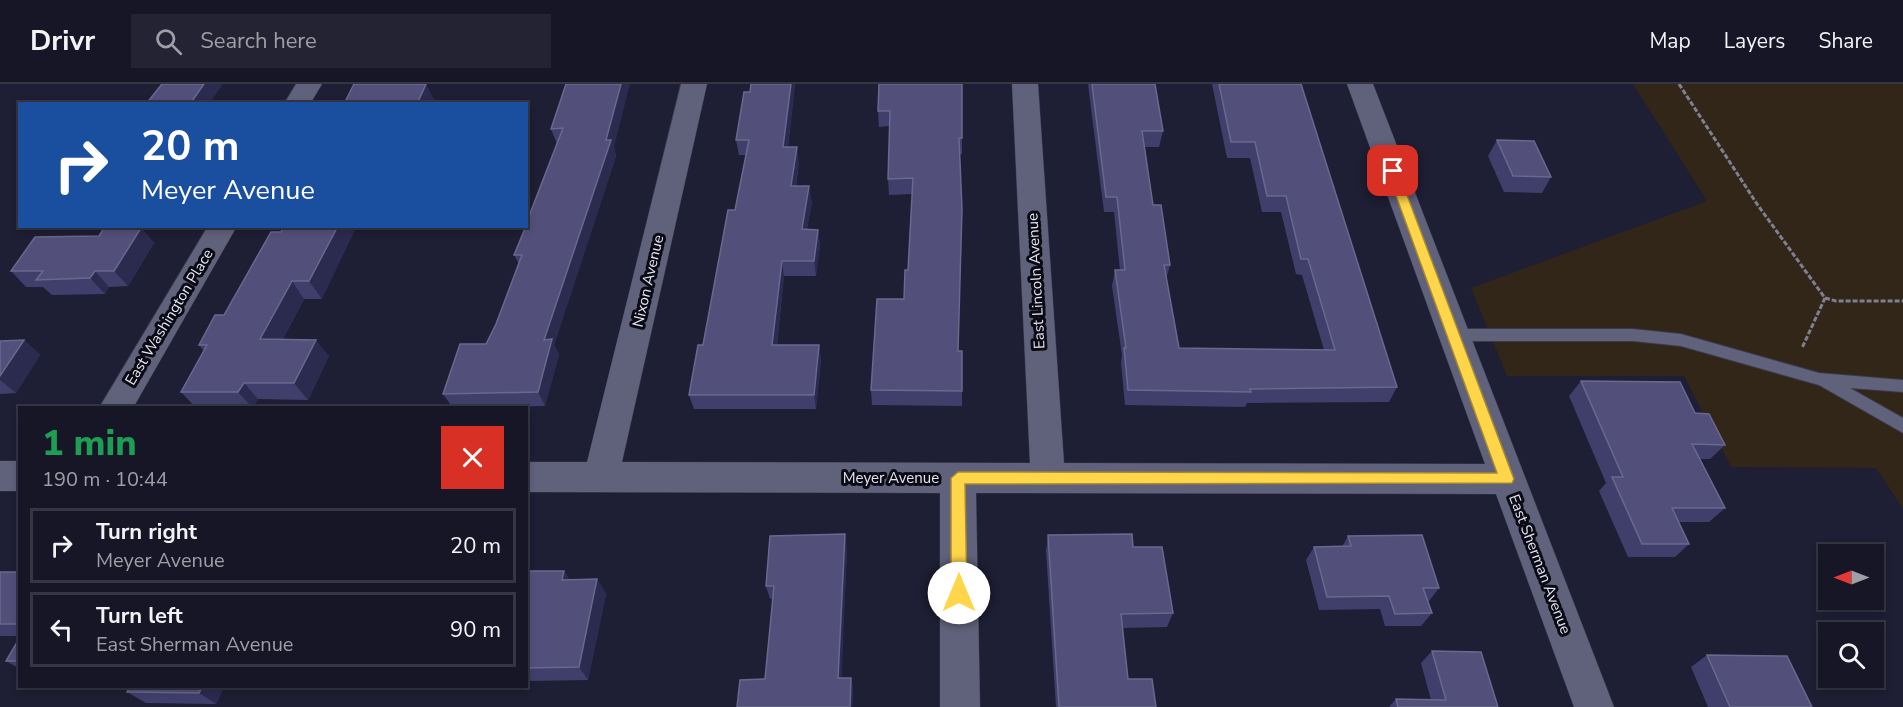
<!DOCTYPE html>
<html lang="en">
<head>
<meta charset="utf-8">
<style>
	:root { --surface:#161627; --page:#232333; --text:#f1f3f6; --muted:#9e9fa7; --line:#353544 }
	body { margin:0; font-family:"Nunito Sans",sans-serif; background:var(--page); color:var(--text); height:100vh; display:flex; flex-direction:column; font-size:22px; white-space:nowrap }
	* { box-sizing:border-box; margin:0 }
	p { font-size:20px; color:var(--muted) }
	.icon { flex:none; width:33px; height:33px; fill:none; stroke:currentColor; stroke-width:2; stroke-linecap:round; stroke-linejoin:round }
	.map { position:relative; flex:1; overflow:hidden }
	.drawer { position:absolute; left:18px; top:322px; width:510px; height:282px; display:flex; flex-direction:column; background:var(--surface); border-radius:0px; box-shadow:0 3px 9px #0003,0 0 0 2px var(--line) }
	.drawer>* { flex:none }
	.top-card { position:absolute; left:18px; top:18px; width:510px; height:126px; border-radius:0px; box-shadow:0 3px 9px #0003,0 0 0 2px var(--line); background:#1a4fa0; color:#fff; overflow:hidden }
	.needle { width:39px; rotate:270deg }
	.buttons { position:absolute; left:1818px; top:460px; display:grid; gap:12px }
	.buttons a { display:grid; place-items:center; width:66px; height:66px; border-radius:0px; background:var(--surface); box-shadow:0 3px 9px #0003,0 0 0 2px var(--line); font-size:30px }
	.pin { position:absolute; display:grid; place-items:center; width:51px; height:51px; color:#fff; margin:-26px; border-radius:12px; box-shadow:0 3px 9px #0006 }
	.me { position:absolute; width:66px; margin:-33px; rotate:0deg; stroke-linejoin:round; filter:drop-shadow(0 0 4px #0008) }
	.turn { display:flex; align-items:center; gap:21px; height:126px; padding:0 24px; font-size:27px }
	.turn .icon { width:78px; height:78px; stroke-width:2.5 }
	.turn b { display:block; font-size:42px; line-height:51px }
	.round { display:grid; place-items:center; flex:none; width:63px; height:63px; border-radius:0px; background:var(--page) }
	.summary { display:flex; align-items:center; justify-content:space-between; height:102px; padding:0 24px }
	h1 { font-size:36px; font-weight:800; line-height:45px; color:#1e9e55 }
	ul { padding:0; list-style:none }
	li { display:flex; align-items:center; gap:18px; height:75px; margin:0 12px 9px; padding:0 12px; border:3px solid var(--line); border-radius:0px }
	li div { flex:1 }
	li b { display:block; font-size:22px }
	li em { font-style:normal }
	header { display:flex; align-items:center; gap:36px; box-sizing:border-box; height:84px; padding:0 30px; background:var(--surface); border-bottom:2px solid var(--line) }
	header strong { font-size:28px }
	nav { display:flex; gap:33px; margin-inline-start:auto; font-size:21px }
	.search { width:420px; height:54px; background:var(--page); display:flex; align-items:center; gap:15px; box-sizing:border-box; padding:0 21px; border-radius:0px; color:var(--muted); font-size:22px }
	.map>svg:first-child { display:block }
	.education { fill:#312617 }
	.lines { fill:none; stroke-linecap:round; stroke-linejoin:round }
	.service-casing { stroke:#39394b; stroke-width:2 }
	.minor-casing { stroke:#39394b; stroke-width:1 }
	.path { stroke:#7f7f92; stroke-width:3; stroke-dasharray:5 2; stroke-linecap:butt }
	.service { fill:#60617a; fill-rule:evenodd }
	.minor { fill:#60617a; fill-rule:evenodd }
	.wall { fill:#403f6b }
	.shaded-wall { fill:#2b2a4f }
	.building { fill:#52507a; stroke:#69688d; stroke-width:1.5 }
	.route { fill:#ffd54a; stroke:#a68a30; stroke-width:1.5 }
	.labels { text-anchor:middle; stroke-width:6; stroke-linejoin:round; paint-order:stroke }
	.street-label { font-size:15px; fill:#e5e5f4; stroke:#090a13 }
</style>
</head>
<body>
<header>
<strong>Drivr</strong>
<div class="search"><svg class="icon" aria-label="search" viewBox="0 0 24 24"><circle cx="10" cy="10" r="6"/><path d="M15 15l6 6"/></svg>Search here</div>
<nav><a>Map</a><a>Layers</a><a>Share</a></nav>
</header>
<div class="map">
<svg width="1903" height="623" viewBox="0 0 1903 623">
	<rect width="100%" height="100%" fill="#1e1e34"/>
	<polygon class="education" points="1633,0 1903,0 1903,425 1876,384 1731,383 1684,292 1507,292 1471,204 1707,117"/>
	<g class="lines">
		<g class="service-casing">
			<polygon id="service" points="1454,245 1633,245 1681,250 1819,289 1903,296 1903,308 1850,304 1903,334 1903,349 1819,301 1681,262 1633,257 1454,257 1446,251"/>
		</g>
		<g class="minor-casing">
			<g id="minor">
				<polygon points="296,0 322,0 310,20 284,20"/>
				<polygon points="681,0 707,0 622,378 1030,379 1012,0 1038,0 1064,379 1485,380 1347,0 1373,0 1614,623 1574,623 1496,410 976,409 980,623 940,623 940,409 526,408 526,378 587,378"/>
				<polygon points="208,142 237,142 133,324 99,324"/>
				<rect x="0" y="377" width="20" height="30"/>
			</g>
		</g>
		<g class="path">
			<polyline points="1679,0 1757,120 1825,214 1802,264"/>
			<polyline points="1825,214 1836,217 1903,217"/>
		</g>
		<use href="#service" class="service"/>
		<use href="#minor" class="minor"/>
	</g>
	<g class="wall">
		<polygon points="566,0 614,63 616,72 554,261 559,270 545,322 453,324 443,310 486,260 496,240 519,180 514,171 557,60 551,45"/>
		<polygon points="795,0 788,63 799,79 796,102 812,117 807,145 818,146 820,161 816,192 784,192 777,261 819,261 821,276 816,325 694,325 689,311 703,261 735,126 746,71 739,71 736,56 750,8"/>
		<polygon points="962,0 962,70 960,70 958,267 962,267 962,322 872,321 871,306 904,215 908,186 912,110 889,111 888,95 890,42 879,43 878,27"/>
		<polygon points="1088,0 1155,0 1163,47 1159,63 1145,63 1153,121 1170,181 1166,195 1179,264 1324,266 1302,191 1296,190 1281,128 1262,128 1250,74 1227,74 1212,0 1301,0 1397,303 1389,318 1247,319 1245,323 1125,321 1121,279 1122,271 1112,202 1115,186 1120,186 1114,128 1104,128"/>
		<polygon points="1497,56 1551,93 1542,109 1504,108 1488,72"/>
		<polygon points="141,144 154,159 128,202 109,203 105,210 52,211 43,203 26,203 11,187 99,152"/>
		<polygon points="281,148 322,215 304,215 283,255 329,272 308,316 258,315 253,324 196,324 181,308 204,267 199,261 224,231"/>
		<polygon points="24,256 40,271 16,309 0,310 0,257"/>
		<polygon points="1581,297 1695,329 1725,361 1710,375 1699,375 1725,424 1709,438 1679,438 1689,460 1675,473 1628,473 1599,407 1606,399 1569,312"/>
		<polygon points="1048,451 1133,463 1173,529 1167,543 1123,544 1128,595 1156,623 1056,623 1046,467"/>
		<polygon points="1348,452 1439,504 1429,517 1427,517 1432,529 1421,542 1385,542 1380,525 1319,526 1306,476 1314,463 1342,463"/>
		<polygon points="847,464 841,594 851,594 853,605 852,623 737,623 765,595 773,514 770,515 766,502"/>
		<polygon points="526,487 564,487 570,496 597,495 606,510 588,596 526,597"/>
		<rect x="0" y="488" width="20" height="64"/>
		<polygon points="20,553 20,585 6,577"/>
		<polygon points="1432,567 1498,623 1389,623 1396,615 1431,616 1421,579"/>
		<polygon points="1707,571 1812,623 1708,623 1691,583"/>
		<polygon points="224,603 216,620 146,619 127,608"/>
	</g>
	<g class="shaded-wall">
		<polygon points="204,0 223,0 209,20 190,20"/>
		<polygon points="426,0 435,17 434,20 417,20"/>
		<polygon points="621,0 630,0 614,63 616,72 554,261 559,270 545,322 538,308 544,256"/>
		<polygon points="791,0 795,0 786,78 783,63"/>
		<polygon points="797,63 799,79 793,117 791,102"/>
		<polygon points="809,102 812,117 804,161 802,145"/>
		<polygon points="338,142 357,142 322,215 309,197"/>
		<polygon points="141,144 154,159 128,202 114,187"/>
		<polygon points="818,146 820,161 816,192 814,177"/>
		<polygon points="782,177 784,192 775,276 772,261"/>
		<polygon points="95,187 109,203 105,210 90,194"/>
		<polygon points="292,197 304,215 274,272 260,255"/>
		<polygon points="24,256 40,271 16,309 0,296 0,292"/>
		<polygon points="316,256 329,272 308,316 294,299"/>
		<polygon points="819,261 821,276 816,325 814,311"/>
		<polygon points="244,299 258,315 253,324 238,308"/>
		<polygon points="845,450 847,464 841,606 838,594"/>
		<polygon points="564,487 574,502 562,496"/>
		<polygon points="597,495 606,510 588,596 579,583"/>
		<polygon points="851,594 853,605 852,623 850,623"/>
		<polygon points="202,603 224,603 216,620 199,609"/>
	</g>
	<g class="building">
		<polygon points="162,0 204,0 190,20 146,20"/>
		<polygon points="354,0 426,0 417,20 344,20"/>
		<polygon points="566,0 621,0 606,56 611,56 544,256 552,255 538,308 443,310 460,260 486,260 496,240 522,171 514,171 526,142 526,140 563,44 551,45"/>
		<polygon points="751,0 791,0 783,63 797,63 791,102 809,102 802,145 818,146 814,177 782,177 772,261 819,261 814,311 689,311 698,261 703,261 728,126 735,126 749,56 736,56 744,8 750,8"/>
		<polygon points="879,0 962,0 962,54 959,54 962,125 958,267 962,267 962,307 871,306 877,215 904,215 905,186 908,186 913,94 888,95 890,27 878,27"/>
		<polygon points="1092,0 1155,0 1163,47 1142,47 1153,121 1161,121 1170,181 1164,181 1179,264 1335,266 1308,175 1301,175 1286,112 1267,112 1255,58 1231,58 1219,0 1301,0 1397,303 1250,305 1251,308 1128,306 1124,264 1126,264 1115,186 1125,186 1117,113 1106,113"/>
		<polygon points="1497,56 1534,57 1551,93 1513,92"/>
		<polygon points="284,142 338,142 309,197 292,197 260,255 316,256 294,299 244,299 238,308 181,308 207,261 199,261 215,231 224,231 271,148 281,148"/>
		<polygon points="104,144 141,144 114,187 95,187 90,194 36,196 43,187 11,187 35,153 99,152"/>
		<polygon points="24,256 0,292 0,257"/>
		<polygon points="1581,297 1680,298 1695,329 1709,330 1725,361 1692,360 1725,424 1672,424 1689,460 1642,460 1612,393 1623,393"/>
		<polygon points="845,450 838,594 851,594 850,623 737,623 740,596 765,595 774,502 766,502 770,452"/>
		<polygon points="1132,450 1133,463 1162,463 1173,529 1121,530 1128,595 1152,595 1156,623 1059,623 1048,451"/>
		<polygon points="1422,451 1439,504 1423,504 1432,529 1395,530 1389,512 1327,513 1314,463 1351,462 1348,452"/>
		<polygon points="526,487 564,487 562,496 597,495 579,583 526,584"/>
		<rect x="0" y="488" width="20" height="52"/>
		<polygon points="20,553 20,577 6,577"/>
		<polygon points="1432,567 1481,568 1498,623 1398,623 1396,615 1446,616"/>
		<polygon points="1707,571 1787,572 1812,623 1730,623"/>
		<polygon points="130,603 202,603 199,609 127,608"/>
	</g>
	<polygon class="route" points="1393,83 1398,87 1514,395 1512,399 965,400 967,509 964,514 959,516 953,514 951,509 951,394 958,388 1497,389 1387,87"/>
	<g class="labels">
		<g class="street-label">
			<text transform="translate(648 197) rotate(-77)" y="5">Nixon Avenue</text>
			<text transform="translate(1036 197) rotate(-93)" y="5">East Lincoln Avenue</text>
			<text transform="translate(169 233) rotate(-59)" y="5">East Washington Place</text>
			<text x="891" y="399">Meyer Avenue</text>
			<text transform="translate(1540 480) rotate(69)" y="5">East Sherman Avenue</text>
		</g>
	</g>
</svg>
<div class="buttons">
<a><svg class="needle" viewBox="-14 -14 28 28"><path d="M0-13l5 13h-10z" fill="#e53935"/><path d="M0 13l5-13h-10z" fill="#9e9fa7"/></svg></a>
<a><svg class="icon" aria-label="search" viewBox="0 0 24 24"><circle cx="10" cy="10" r="6"/><path d="M15 15l6 6"/></svg></a>
</div>
<div class="pin" style="left:1393px;top:87px;background:#d93025"><svg class="icon" aria-label="arrive" viewBox="0 0 24 24"><path d="M6 21V4h12l-3 4 3 4H6"/></svg></div>
<svg class="me" style="left:959px;top:509px" viewBox="-20 -20 40 40"><circle r="19" fill="#fff"/><path d="M0-13L10 11 0 6-10 11z" fill="#ffd54a"/></svg>
<div class="top-card">
<div class="turn"><svg class="icon" aria-label="right" viewBox="0 0 24 24"><path d="M7 20v-9h11M14 6l5 5-5 5"/></svg><div><b>20 m</b>Meyer Avenue</div></div>
</div>
<section class="drawer">
<div class="summary"><div><h1>1 min</h1><p>190 m · 10:44</p></div><a class="round" style="background:#d93025;color:#fff"><svg class="icon" aria-label="close" viewBox="0 0 24 24"><path d="M6 6l12 12M18 6L6 18"/></svg></a></div>
<ul>
<li><svg class="icon" aria-label="right" viewBox="0 0 24 24"><path d="M7 20v-9h11M14 6l5 5-5 5"/></svg><div><b>Turn right</b><p>Meyer Avenue</p></div><em>20 m</em></li>
<li><svg class="icon" aria-label="left" viewBox="0 0 24 24"><path d="M17 20v-9H6M10 6l-5 5 5 5"/></svg><div><b>Turn left</b><p>East Sherman Avenue</p></div><em>90 m</em></li>
</ul>
</section>
</div>
</body>
</html>
